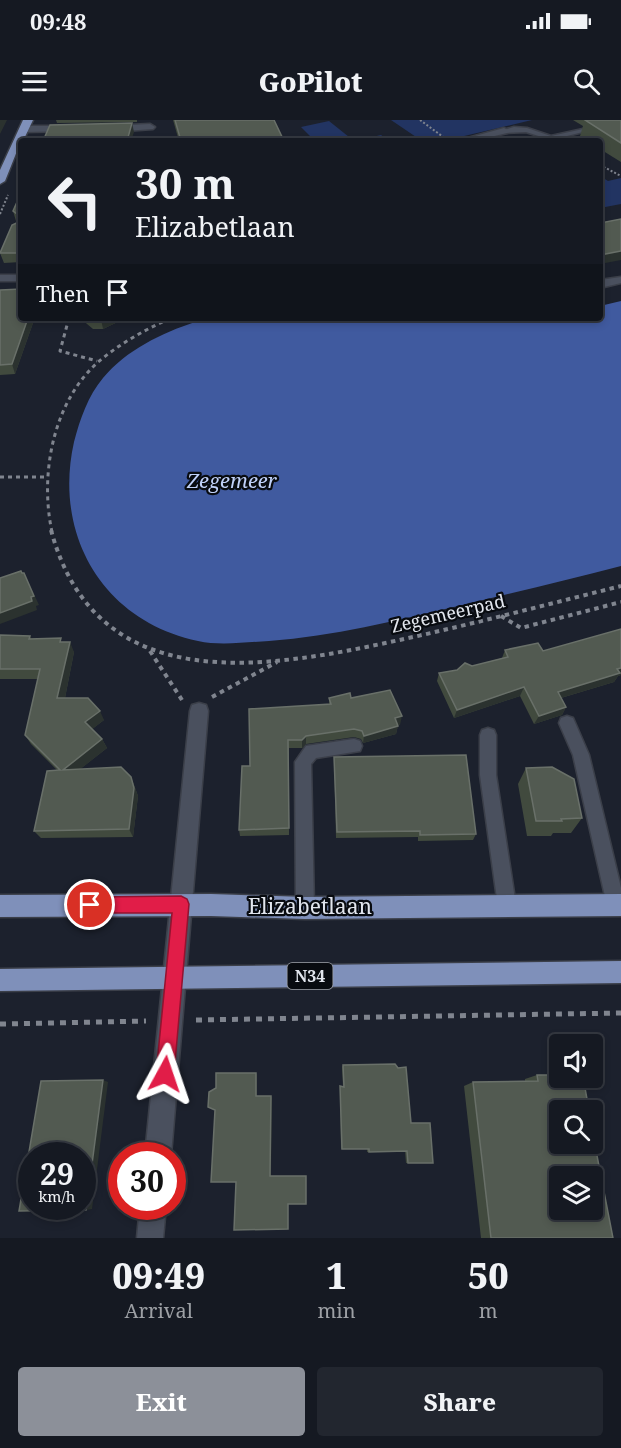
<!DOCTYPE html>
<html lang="en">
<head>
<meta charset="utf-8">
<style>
	:root { --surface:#151922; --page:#22262f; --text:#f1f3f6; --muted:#9da0a5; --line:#343840; --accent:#8c9099 }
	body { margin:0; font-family:"Noto Serif",serif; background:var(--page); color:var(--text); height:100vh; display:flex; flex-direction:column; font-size:22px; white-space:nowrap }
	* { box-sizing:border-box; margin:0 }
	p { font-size:20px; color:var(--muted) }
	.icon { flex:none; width:33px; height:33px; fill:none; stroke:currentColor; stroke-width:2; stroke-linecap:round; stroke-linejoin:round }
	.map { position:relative; height:1118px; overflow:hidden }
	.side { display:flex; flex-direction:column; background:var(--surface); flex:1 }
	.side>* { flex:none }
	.banner { position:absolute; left:18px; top:18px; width:585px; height:183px; border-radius:6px; box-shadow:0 3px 9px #0003,0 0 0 2px var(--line); background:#151922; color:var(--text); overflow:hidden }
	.fabs { position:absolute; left:549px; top:914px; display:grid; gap:12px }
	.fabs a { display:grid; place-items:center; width:54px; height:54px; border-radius:6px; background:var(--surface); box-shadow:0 3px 9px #0003,0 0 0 2px var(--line); font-size:30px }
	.speed { position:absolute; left:18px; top:1022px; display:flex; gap:12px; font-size:30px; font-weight:700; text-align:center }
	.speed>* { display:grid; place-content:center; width:78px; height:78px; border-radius:50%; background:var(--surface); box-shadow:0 3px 9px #0003,0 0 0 2px var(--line); line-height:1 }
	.speed small { font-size:15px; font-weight:400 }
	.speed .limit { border:9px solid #d22; background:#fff; color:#111 }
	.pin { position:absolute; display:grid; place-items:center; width:51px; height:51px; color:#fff; margin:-26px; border:3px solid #fff; border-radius:50%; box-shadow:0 2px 6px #0007 }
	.me { position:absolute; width:66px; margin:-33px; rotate:5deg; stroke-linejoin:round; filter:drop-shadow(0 0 4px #0008) }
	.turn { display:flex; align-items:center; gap:21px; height:126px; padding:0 18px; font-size:27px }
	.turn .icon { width:78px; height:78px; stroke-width:2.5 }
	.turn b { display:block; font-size:42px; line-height:51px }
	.then { display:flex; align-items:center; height:57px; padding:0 18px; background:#0003; gap:12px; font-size:22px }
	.eta { display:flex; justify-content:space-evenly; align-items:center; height:102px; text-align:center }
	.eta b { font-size:36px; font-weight:800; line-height:42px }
	.action { display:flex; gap:12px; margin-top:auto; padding:12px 18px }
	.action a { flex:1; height:69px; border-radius:6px; background:var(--accent); color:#fff; font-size:24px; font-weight:800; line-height:69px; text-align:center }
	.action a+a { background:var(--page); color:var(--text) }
	.status { display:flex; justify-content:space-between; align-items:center; height:42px; padding:0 30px; background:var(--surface); direction:ltr }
	.status svg { height:16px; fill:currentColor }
	header { display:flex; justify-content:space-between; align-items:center; height:78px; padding:0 18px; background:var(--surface); font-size:27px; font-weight:800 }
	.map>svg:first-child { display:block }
	.green { fill:#223462 }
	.water { fill:#405a9f }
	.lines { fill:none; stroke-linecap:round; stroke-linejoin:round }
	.lane-casing { stroke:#3b3f49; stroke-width:3 }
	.street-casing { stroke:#3b3f49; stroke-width:3 }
	.primary-casing { stroke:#3b3f49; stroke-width:3 }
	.path-far3 { stroke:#80858f; stroke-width:2; stroke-dasharray:2 2; stroke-linecap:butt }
	.path-far2 { stroke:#80858f; stroke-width:3; stroke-dasharray:4 4; stroke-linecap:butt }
	.path-far1 { stroke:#80858f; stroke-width:4; stroke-dasharray:4.5 4.5; stroke-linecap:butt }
	.path { stroke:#80858f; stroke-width:5; stroke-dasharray:6 6; stroke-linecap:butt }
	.lane { fill:#4a505e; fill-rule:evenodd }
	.street { fill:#4a505e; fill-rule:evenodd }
	.primary { fill:#7f90ba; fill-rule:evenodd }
	.wall { fill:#414a3e }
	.shaded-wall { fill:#2b322f }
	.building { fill:#525a51; stroke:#697069; stroke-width:1.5; fill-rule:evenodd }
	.route { fill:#e11d48; stroke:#92132f; stroke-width:1.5 }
	.labels { text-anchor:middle; stroke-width:4.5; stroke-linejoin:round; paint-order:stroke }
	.shield { fill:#080b10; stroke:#a0a4ab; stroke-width:1.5 }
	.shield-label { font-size:16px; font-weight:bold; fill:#e1e5ed }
	.street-label { font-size:18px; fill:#e1e5ed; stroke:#080b10 }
	.water-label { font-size:20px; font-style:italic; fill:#c0d1f9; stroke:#080b10 }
	.near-street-label { font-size:21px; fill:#e1e5ed; stroke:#080b10 }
</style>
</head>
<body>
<div class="status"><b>09:48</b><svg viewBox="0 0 49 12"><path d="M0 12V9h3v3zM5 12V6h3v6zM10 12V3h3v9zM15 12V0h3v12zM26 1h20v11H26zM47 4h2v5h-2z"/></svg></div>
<header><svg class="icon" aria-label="menu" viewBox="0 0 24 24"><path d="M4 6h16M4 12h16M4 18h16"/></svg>GoPilot<svg class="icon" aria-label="search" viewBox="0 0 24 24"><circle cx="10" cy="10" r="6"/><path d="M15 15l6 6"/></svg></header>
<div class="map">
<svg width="621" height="1118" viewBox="0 0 621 1118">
	<rect width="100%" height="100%" fill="#1c212d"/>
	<g class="green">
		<polygon points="391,0 532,0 443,21 422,21"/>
		<polygon points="329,1 354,21 381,15 389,21 315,21 301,7"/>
		<polygon points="600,56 608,61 621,58 621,84 600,88"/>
	</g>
	<path class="water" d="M621,181V446C567,460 513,473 458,486C395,501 334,516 269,521C247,522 220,526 198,521C103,501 53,415 74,322C80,299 88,276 103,258C126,230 162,213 195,202C217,194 243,198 266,198C317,198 368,200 420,201C480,203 540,198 600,198V186Z"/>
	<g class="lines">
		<g class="lane-casing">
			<g id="lane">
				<polygon points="514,7 527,8 551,16 583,9 587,11 551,20 526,12 504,13 500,11"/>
				<polygon points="567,596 573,598 589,635 621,768 621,792 616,794 610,791 607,785 573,635 559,603 561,598"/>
				<polygon points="488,608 494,610 496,615 496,655 516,786 513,792 507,795 501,792 498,786 480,655 480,615 482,610"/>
				<polygon points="354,619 360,621 362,626 360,631 316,638 311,644 314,788 311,794 305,797 299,794 296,788 295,642 306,626"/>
			</g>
		</g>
		<g class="street-casing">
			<g id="street">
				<polygon points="150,4 155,7 153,9 110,12 105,9 110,6"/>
				<polygon points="71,6 74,7 74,11 24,12 19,9 24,6"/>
				<polygon points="504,8 509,11 507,13 474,21 457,21"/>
				<rect x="0" y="155" width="21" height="6"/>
				<polygon points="621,157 621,163 600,168 600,160"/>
				<polygon points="199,583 206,585 208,591 171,1035 145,1035 190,591 192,585"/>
				<polygon points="140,1086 166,1086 163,1118 137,1118"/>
			</g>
		</g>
		<g class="primary-casing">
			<g id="primary">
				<polygon points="23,0 33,0 23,21 21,21 5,61 0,64 0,50"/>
				<polygon points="211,774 305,777 621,774 621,796 305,799 211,796 0,797 0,775"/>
				<polygon points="621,841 621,863 0,871 0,849"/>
			</g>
		</g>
		<g class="path-far3">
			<polyline points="420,0 446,19"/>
			<polyline points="600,45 621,56"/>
			<polyline points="0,94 8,75"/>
		</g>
		<g class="path-far2">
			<polyline points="69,198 60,231 97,241"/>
			<polyline points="0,357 48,357"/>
			<path d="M52,412C39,352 54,277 103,238C124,221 147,209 171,198"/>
		</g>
		<g class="path-far1">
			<path d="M51,410C97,582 271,548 404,519C477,503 549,484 621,466"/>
			<polyline points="501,496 521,508 621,482"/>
			<polyline points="150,531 182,580"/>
			<polyline points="212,577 277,542"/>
		</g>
		<g class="path">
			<polyline points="196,900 621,893"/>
			<polyline points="0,904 146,901"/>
		</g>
		<use href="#lane" class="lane"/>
		<use href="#street" class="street"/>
		<use href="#primary" class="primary"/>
	</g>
	<g class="wall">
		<polygon points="56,0 137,0 137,2 57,3"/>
		<polygon points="173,0 274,0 284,21 179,21"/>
		<polygon points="573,0 621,0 621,42 600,29 600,21 587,21 580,16 583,6"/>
		<polygon points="21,73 21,142 4,143 0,133 18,102 16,101 13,91"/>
		<polygon points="0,170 21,198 50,198 49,203 33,203 15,254 0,255"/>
		<polygon points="80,198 126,198 103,209 93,209"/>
		<polygon points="621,509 621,555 618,556 614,562 561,578 566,587 562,595 534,604 520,576 454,598 437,561 439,553 457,550 502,538 505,530 543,531"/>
		<polygon points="0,515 30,516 31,519 63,522 74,532 65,578 104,600 92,609 102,619 107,628 80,649 131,657 138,676 133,717 41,718 34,711 58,651 31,624 25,615 38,559 0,559"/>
		<polygon points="329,578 351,578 400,605 398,605 396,614 363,623 361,619 354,617 306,624 302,628 289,628 289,715 240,716 239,710 250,646 329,584"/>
		<polygon points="334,637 476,714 473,720 418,721 418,717 336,718"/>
		<polygon points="526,648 582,698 571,713 553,713 551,716 527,716 518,664"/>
		<polygon points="343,945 411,1003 433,1043 406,1043 405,1031 367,1032 367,1029 341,1029 340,968 340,966 343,967 342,947"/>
		<polygon points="537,955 613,1118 481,1118 464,966 473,962 525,961 525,959"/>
	</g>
	<g class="shaded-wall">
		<polygon points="0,0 7,0 0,14"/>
		<polygon points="132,3 134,12 131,21 127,21"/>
		<polygon points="621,131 621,140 600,144 600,135"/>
		<polygon points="28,198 31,198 33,203 15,254 12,244"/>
		<polygon points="102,198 126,198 103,209 101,199"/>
		<polygon points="24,453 39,485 36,486 37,490 0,504 0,493"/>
		<polygon points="70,522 74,532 63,588 57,578"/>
		<polygon points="621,548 621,555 618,556 614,562 554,580 558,572"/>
		<polygon points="524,567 520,576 454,598 457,590"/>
		<polygon points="566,587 562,595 534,604 539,596"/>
		<polygon points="100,591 104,600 90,611 85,602"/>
		<polygon points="402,596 400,605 394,606 395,598"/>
		<polygon points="398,606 396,614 363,623 364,616"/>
		<polygon points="306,616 306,624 302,628 302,620"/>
		<polygon points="102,619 107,628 68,659 63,650"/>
		<polygon points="131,657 138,676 133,717 129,709"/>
		<polygon points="256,953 257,955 257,977 256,976"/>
		<polygon points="103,960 108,962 92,1089 86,1090"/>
		<polygon points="271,976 272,977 271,1056 270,1056"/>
	</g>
	<g class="building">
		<polygon points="175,0 274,0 284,21 181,21"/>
		<polygon points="585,0 621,0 621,23"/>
		<polygon points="132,3 127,21 43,21 50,5"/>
		<polygon points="21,73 21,97 13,91"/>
		<polygon points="621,99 621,131 600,135 600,103"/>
		<polygon points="21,101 21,133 0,133 12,105"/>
		<polygon points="21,169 21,198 28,198 12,244 0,245 0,170"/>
		<polygon points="21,451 22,453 24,453 34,476 31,477 32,481 0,493 0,458"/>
		<polygon points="621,509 621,548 617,549 620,553 558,572 566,587 539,596 524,567 457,590 439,553 457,550 465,543 472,546 508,537 505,530 538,523 543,531"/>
		<polygon points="0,515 30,516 29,519 61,518 60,522 70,522 57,578 88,578 100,591 85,602 102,619 63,650 121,647 131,657 134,668 129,709 34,711 47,651 60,650 25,615 40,549 0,549"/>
		<polygon points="390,570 402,596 395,598 398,606 364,616 362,611 354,609 306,616 302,620 288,620 289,708 239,710 242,646 250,646 249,589 331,584 329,578 350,573 351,578"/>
		<polygon points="466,635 476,714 420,715 420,711 337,712 334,637"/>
		<polygon points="552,647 574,659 582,698 561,699 562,701 536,701 526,648"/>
		<polygon points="395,944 398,948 406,947 411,1003 430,1003 433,1043 408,1043 407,1031 369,1032 369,1029 342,1029 340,966 344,967 343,945"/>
		<polygon points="216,953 256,953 256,976 271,976 270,1056 306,1056 306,1084 288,1084 288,1109 234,1110 236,1062 211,1062 215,990 208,987 209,972 216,968"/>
		<path d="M537,955H560V957H583L589,990H560V1023H592V1010L613,1118H491L473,962L538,961ZM560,1056H592V1089H560Z"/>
		<path d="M103,960L86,1090L19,1091L41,961ZM32,1035H82V1086H32Z"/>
	</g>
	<polygon class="route" points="181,776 187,779 189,784 174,954 171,961 165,964 158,961 156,954 172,793 90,793 85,791 82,785 85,779 90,777"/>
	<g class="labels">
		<rect class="shield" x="287.5" y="843" width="45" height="26" rx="4.5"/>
		<g class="shield-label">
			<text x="310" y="862">N34</text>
		</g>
		<g class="street-label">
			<text transform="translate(448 494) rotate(-13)" y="6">Zegemeerpad</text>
		</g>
		<g class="water-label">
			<text x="232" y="368">Zegemeer</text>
		</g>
		<g class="near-street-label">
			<text x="310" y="794">Elizabetlaan</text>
		</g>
	</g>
</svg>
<div class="fabs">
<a><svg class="icon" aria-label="sound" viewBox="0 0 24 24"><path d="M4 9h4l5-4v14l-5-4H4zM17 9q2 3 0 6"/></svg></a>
<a><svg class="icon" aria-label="search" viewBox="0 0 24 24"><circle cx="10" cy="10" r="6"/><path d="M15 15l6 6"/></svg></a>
<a><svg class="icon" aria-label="layers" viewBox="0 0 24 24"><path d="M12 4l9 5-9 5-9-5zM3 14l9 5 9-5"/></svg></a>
</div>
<div class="speed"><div>29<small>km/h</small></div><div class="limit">30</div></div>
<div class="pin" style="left:90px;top:785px;background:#d93025"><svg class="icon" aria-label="arrive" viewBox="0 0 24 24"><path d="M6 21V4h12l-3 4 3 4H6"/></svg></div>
<svg class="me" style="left:165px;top:954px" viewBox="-20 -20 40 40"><path d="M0-17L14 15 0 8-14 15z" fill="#e11d48" stroke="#fff" stroke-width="4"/></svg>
<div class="banner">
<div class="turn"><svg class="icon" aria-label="left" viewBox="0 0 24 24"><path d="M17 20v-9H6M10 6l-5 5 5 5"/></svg><div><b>30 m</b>Elizabetlaan</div></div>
<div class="then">Then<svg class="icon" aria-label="arrive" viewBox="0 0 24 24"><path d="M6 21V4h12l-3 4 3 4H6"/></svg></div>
</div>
</div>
<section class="side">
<div class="eta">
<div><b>09:49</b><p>Arrival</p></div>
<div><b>1</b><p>min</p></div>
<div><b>50</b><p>m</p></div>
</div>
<div class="action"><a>Exit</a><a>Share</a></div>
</section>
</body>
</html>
